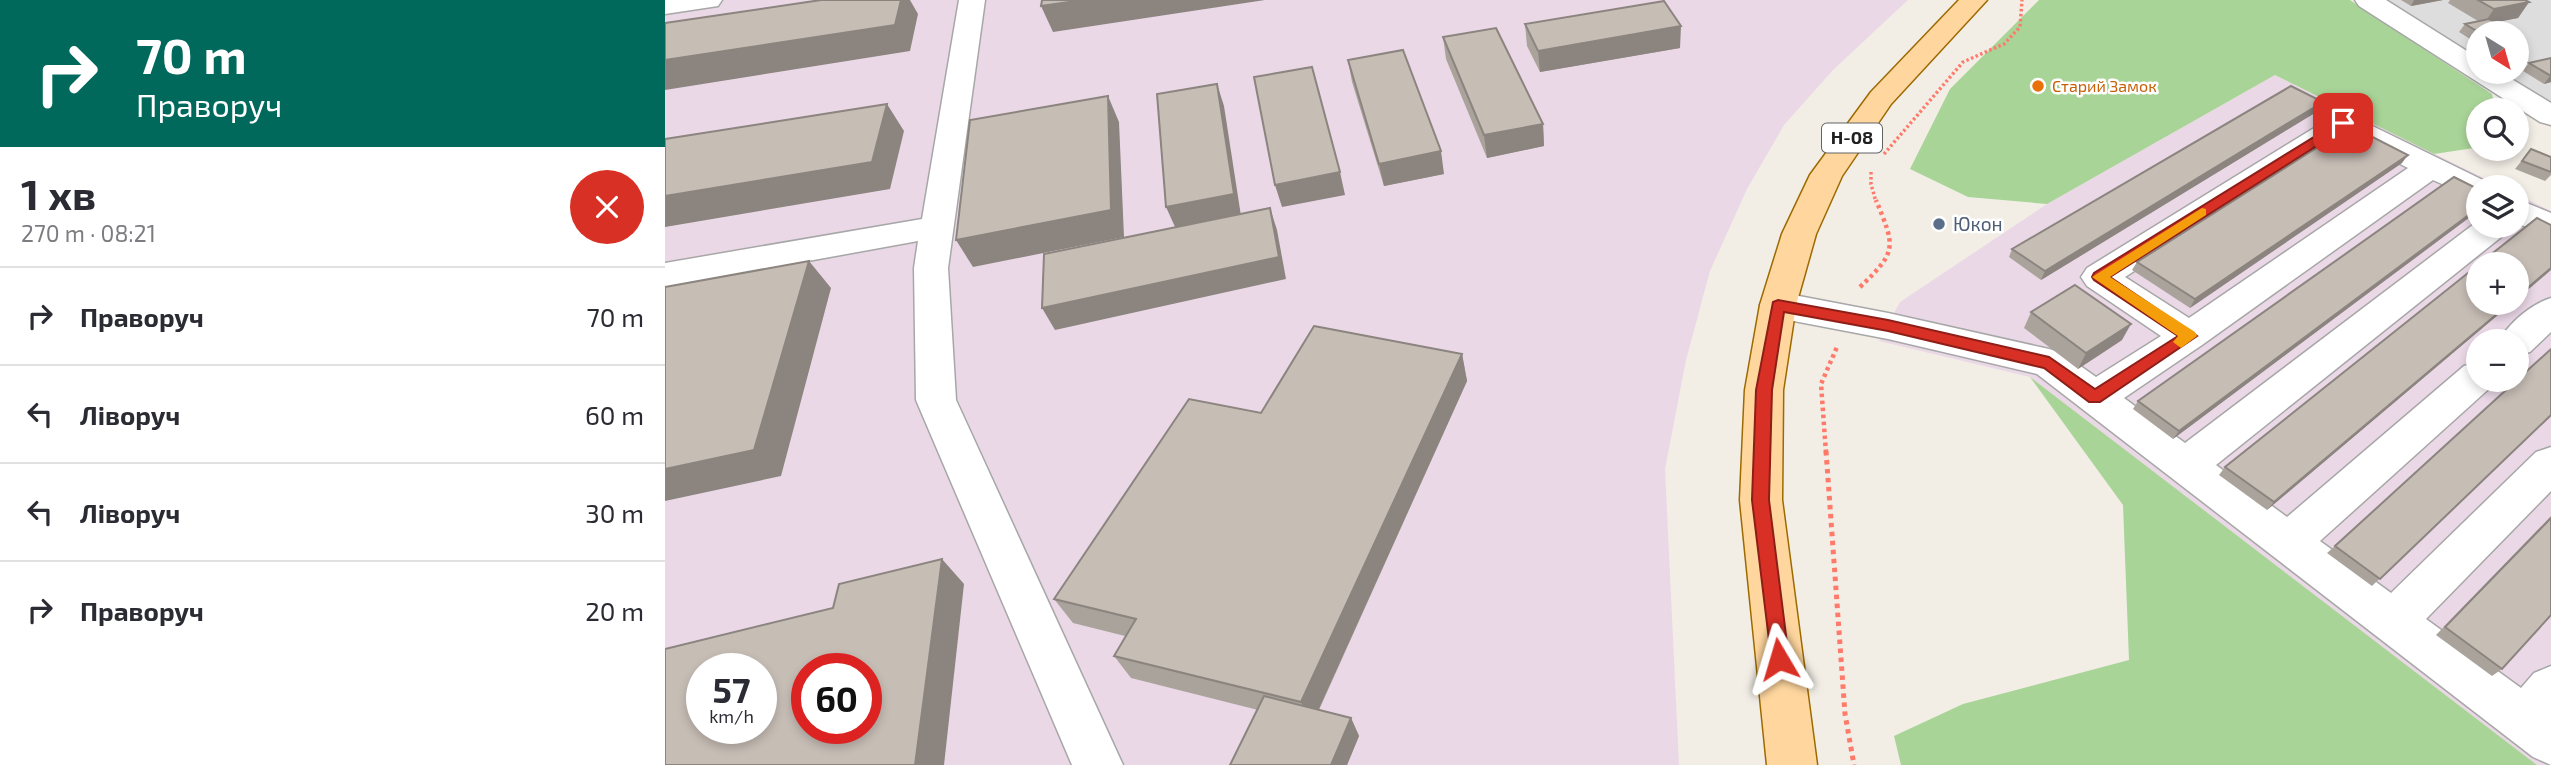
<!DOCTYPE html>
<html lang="uk">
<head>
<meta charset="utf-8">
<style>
	:root { --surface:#fff; --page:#f7f7f7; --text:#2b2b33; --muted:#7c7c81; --line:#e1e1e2 }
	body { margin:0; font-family:"Exo 2",sans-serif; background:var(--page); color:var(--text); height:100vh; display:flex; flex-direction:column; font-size:26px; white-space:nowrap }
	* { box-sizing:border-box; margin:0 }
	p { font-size:23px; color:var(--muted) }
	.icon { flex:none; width:38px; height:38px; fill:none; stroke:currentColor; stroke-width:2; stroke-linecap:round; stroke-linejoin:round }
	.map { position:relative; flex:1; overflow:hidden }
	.side { display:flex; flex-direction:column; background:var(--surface); width:665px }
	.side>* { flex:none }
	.top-card { background:#00695c; color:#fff; overflow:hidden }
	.needle { width:46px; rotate:143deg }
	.tools { position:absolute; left:1801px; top:21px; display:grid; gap:14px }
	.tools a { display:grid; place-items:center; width:63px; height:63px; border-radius:50%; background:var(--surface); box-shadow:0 4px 10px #0003; font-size:35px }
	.speed { position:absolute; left:21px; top:653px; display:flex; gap:14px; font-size:35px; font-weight:700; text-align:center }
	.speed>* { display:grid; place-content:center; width:91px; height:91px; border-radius:50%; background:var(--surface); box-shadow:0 4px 10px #0003; line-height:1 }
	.speed small { font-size:18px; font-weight:400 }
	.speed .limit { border:10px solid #d22; background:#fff; color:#111 }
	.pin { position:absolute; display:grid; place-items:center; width:60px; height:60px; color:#fff; margin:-30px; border-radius:14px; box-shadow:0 4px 10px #0006 }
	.me { position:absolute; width:77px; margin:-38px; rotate:353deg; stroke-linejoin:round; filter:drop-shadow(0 0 5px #0008) }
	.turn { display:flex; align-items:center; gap:24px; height:147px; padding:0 21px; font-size:32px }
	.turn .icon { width:91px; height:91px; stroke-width:2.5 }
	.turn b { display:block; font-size:49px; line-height:60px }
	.round { display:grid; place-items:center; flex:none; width:74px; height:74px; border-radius:37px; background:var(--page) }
	.summary { display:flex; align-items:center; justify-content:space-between; height:119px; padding:0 21px }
	h1 { font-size:42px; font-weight:700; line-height:52px }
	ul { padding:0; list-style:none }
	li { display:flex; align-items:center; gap:21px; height:98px; padding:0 21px; border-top:2px solid var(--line) }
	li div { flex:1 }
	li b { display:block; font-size:26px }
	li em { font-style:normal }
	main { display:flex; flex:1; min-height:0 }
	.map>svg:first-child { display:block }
	.residential { fill:#dedddd }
	.industrial { fill:#ebd8e7; fill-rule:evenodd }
	.forest { fill:#a9d498 }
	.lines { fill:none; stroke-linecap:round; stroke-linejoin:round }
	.minor-casing { stroke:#a7a7a7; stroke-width:3 }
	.major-casing { stroke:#9d6a00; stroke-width:3 }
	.path-far2 { stroke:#ff7a6a; stroke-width:3.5; stroke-dasharray:2.5 2.5; stroke-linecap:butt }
	.path-far1 { stroke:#ff7a6a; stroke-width:4.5; stroke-dasharray:3.5 3.5; stroke-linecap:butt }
	.path { stroke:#ff7a6a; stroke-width:5; stroke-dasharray:4.5 4.5; stroke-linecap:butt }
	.minor { fill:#fff; fill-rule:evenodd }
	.major { fill:#ffd69e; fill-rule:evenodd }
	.wall { fill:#aaa39c }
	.shaded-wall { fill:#8b847f }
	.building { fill:#c6bdb5; stroke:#8b847f; stroke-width:2; fill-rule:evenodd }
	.route { fill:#d93025; stroke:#8d1f18; stroke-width:2 }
	.slow { fill:#f59e0b }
	.food-dot { fill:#e8710a; stroke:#fff; stroke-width:2.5 }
	.service-dot { fill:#5c6f8a; stroke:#fff; stroke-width:2.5 }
	.labels { text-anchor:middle; stroke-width:5; stroke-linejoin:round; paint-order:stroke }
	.far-food-label { font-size:16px; fill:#c56008; stroke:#fff; text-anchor:start }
	.shield { fill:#fff; stroke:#636363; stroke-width:2 }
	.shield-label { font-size:18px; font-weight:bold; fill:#202020 }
	.service-label { font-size:19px; fill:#4e5e75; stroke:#fff; text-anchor:start }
</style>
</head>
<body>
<main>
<section class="side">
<div class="top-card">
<div class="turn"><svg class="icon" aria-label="right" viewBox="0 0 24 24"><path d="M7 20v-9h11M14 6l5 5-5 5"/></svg><div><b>70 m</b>Праворуч</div></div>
</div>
<div class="summary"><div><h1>1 хв</h1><p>270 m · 08:21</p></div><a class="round" style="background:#d93025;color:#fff"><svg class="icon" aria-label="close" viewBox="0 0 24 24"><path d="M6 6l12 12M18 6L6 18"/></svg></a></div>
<ul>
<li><svg class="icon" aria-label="right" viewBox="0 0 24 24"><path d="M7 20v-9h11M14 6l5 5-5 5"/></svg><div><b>Праворуч</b></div><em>70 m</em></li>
<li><svg class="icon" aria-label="left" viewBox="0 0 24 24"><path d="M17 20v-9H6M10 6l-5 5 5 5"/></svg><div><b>Ліворуч</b></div><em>60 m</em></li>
<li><svg class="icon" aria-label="left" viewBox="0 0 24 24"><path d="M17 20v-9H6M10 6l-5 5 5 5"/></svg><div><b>Ліворуч</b></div><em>30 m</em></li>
<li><svg class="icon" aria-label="right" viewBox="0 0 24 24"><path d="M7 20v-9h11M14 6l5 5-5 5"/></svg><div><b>Праворуч</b></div><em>20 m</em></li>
</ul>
</section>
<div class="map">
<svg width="1886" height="765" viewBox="0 0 1886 765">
	<rect width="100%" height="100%" fill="#f2eee6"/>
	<polygon class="residential" points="1714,0 1886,0 1886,110 1827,72 1852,72 1852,33 1813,33 1813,63"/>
	<g class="industrial">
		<path d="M0,0H1243L1168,70L1119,125L1082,189L1045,271L1021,360L1000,469L1014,765H0ZM37,668H96V728H37ZM142,668H201V728H142Z"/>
		<path d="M1610,75L1837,187H1813V226H1852V194L1886,211V765H1872L1365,377L1214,341L1235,302L1382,204ZM1813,264H1852V303H1813ZM1813,341H1852V380H1813Z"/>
	</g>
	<g class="forest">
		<polygon points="1374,0 1685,0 1827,94 1831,110 1813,110 1813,144 1809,148 1769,154 1610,75 1382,204 1303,197 1245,169 1285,89"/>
		<polygon points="1365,377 1872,765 1236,765 1229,736 1298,704 1464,660 1458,505"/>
	</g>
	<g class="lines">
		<g class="minor-casing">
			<g id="minor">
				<polygon points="0,0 57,0 53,6 0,14"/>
				<polygon points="294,0 320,0 283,268 291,400 458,765 407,765 251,400 249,268 253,241 0,287 0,263 257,219"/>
				<polygon points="1690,0 1721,0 1813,58 1813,72 1835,72 1886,103 1886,125 1875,122 1694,6"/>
				<path d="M1678,114L1689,117L1824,183L1827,187H1813V200L1768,180L1537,345L1459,398L1520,443L1813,221V226H1845L1840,234L1551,465L1622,517L1799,366L1813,362V380H1830L1827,386L1655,541L1726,593L1871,452L1886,447V491L1761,619L1856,688L1869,673L1886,666V765L1868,757L1372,374L1223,339L1113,318L1100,314L1095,305L1100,296L1113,292L1223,313L1384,349L1397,353L1431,377L1496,336L1422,286L1416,277L1422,268L1667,117ZM1679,135L1743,168L1524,318L1460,277Z"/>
				<polygon points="1852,199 1886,213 1886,238 1852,223"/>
				<path d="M1886,298V332L1865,352L1852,355V341H1834C1844,323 1866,304 1886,298Z"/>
			</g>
		</g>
		<g class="major-casing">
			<polygon id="major" points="1294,0 1322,0 1226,104 1177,176 1151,234 1131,305 1118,390 1117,500 1152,765 1102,765 1075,500 1080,390 1095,305 1117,234 1145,175 1206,92"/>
		</g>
		<g class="path-far2">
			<polyline points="1219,154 1298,62 1339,44 1355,27 1357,0"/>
			<polyline points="1206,172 1206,184 1211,202"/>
		</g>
		<g class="path-far1">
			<path d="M1195,287C1233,251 1230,247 1211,200"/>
			<polyline points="1161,453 1156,384 1172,347"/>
		</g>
		<polyline class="path" points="1161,451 1180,714 1189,765"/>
		<use href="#minor" class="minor"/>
		<use href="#major" class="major"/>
	</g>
	<g class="wall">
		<polygon points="1736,0 1778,0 1746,6"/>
		<polygon points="1785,0 1860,0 1864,2 1853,18 1829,22 1845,33 1813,33 1813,44 1794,32 1800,24 1813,21 1783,3"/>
		<polygon points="860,24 1015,48 875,72 862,46"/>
		<polygon points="778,37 878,124 879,146 822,158 781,59"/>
		<polygon points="1886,58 1886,82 1879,84 1858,71 1864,63"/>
		<polygon points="683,60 779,174 719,186 687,82"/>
		<polygon points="1653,111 1376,280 1344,257 1347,249"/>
		<polygon points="1866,149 1886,157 1886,175 1880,181 1850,169"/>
		<polygon points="1737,163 1525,308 1467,270 1472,262"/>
		<polygon points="1813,189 1813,211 1508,439 1468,409 1473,401"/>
		<polygon points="1813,303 1847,303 1602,510 1554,475 1560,467"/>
		<polygon points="1366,312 1457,340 1413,369 1359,328"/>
		<polygon points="797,354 802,381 654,710 686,718 694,736 682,765 565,765 593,710 466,678 449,656 460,636 408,623 389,599 596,413"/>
		<polygon points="1886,415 1707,586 1662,553 1670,546"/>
		<polygon points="1886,516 1886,615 1837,669 1827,676 1771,635"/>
	</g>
	<g class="shaded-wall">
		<polygon points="236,0 245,0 253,14 245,51 0,90 0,60"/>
		<polygon points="418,0 600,0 388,32 376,6"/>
		<polygon points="1749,0 1778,0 1746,6"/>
		<polygon points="1864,2 1853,18 1818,25 1829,9"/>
		<polygon points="1016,26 1015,48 875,72 873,51"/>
		<polygon points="1885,76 1886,76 1886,82 1879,84"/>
		<polygon points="552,84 559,106 576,216 511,229 501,207"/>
		<polygon points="443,96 454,122 459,237 308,267 291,240"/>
		<polygon points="1658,102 1653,111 1376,280 1380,271"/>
		<polygon points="222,104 239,131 225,189 0,227 0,196"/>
		<polygon points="878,124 879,146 822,158 819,135"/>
		<polygon points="776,151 779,174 719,186 714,164"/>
		<polygon points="1743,155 1737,163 1525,308 1530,299"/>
		<polygon points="675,172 680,195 617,207 610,185"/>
		<polygon points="605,208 612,230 621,279 390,330 377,308"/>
		<polygon points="1813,208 1813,211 1508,439 1514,431"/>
		<polygon points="144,261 166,288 116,476 0,501 0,469"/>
		<polygon points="1886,268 1886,270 1852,299 1852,297"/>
		<polygon points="1845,303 1847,303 1602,510 1609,502"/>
		<polygon points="1466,324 1457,340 1413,369 1421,353"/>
		<polygon points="797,354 802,381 647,724 636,702"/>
		<polygon points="277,559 299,584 279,765 250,765"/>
		<polygon points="686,718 694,736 682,765 666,765"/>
	</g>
	<g class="building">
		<polygon points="156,0 236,0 230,25 0,60 0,23"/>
		<polygon points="377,0 418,0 376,6"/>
		<polygon points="1813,0 1860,0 1864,2 1829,9"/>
		<polygon points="999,1 1016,26 873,51 860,24"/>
		<polygon points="1824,19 1845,32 1815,33 1800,24"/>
		<polygon points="831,28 878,124 819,135 778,37"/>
		<polygon points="738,50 776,151 714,164 683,60"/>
		<polygon points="1886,58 1886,76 1864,63"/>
		<polygon points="647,67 675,172 610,185 589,77"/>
		<polygon points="552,84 569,194 501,207 492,94"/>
		<polygon points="1626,86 1658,102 1380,271 1347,249"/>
		<polygon points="443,96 446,210 291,240 305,120"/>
		<polygon points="222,104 207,162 0,196 0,139"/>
		<polygon points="1686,126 1743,155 1530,299 1472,262"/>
		<polygon points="1866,149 1886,157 1886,172 1857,161"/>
		<polygon points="1789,177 1813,189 1813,208 1514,431 1473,401"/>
		<polygon points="605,208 614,257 377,308 379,254"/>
		<polygon points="1872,218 1886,225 1886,268 1852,297 1852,264 1814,264"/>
		<polygon points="144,261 89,450 0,469 0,287"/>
		<polygon points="1813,265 1813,303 1845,303 1609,502 1560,467"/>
		<polygon points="1410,285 1466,324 1421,353 1366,312"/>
		<polygon points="649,326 797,354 636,702 449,656 471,619 389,599 524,399 596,413"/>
		<polygon points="1886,349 1886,415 1715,579 1670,546"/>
		<polygon points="1886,518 1886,615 1837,669 1780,627"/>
		<path d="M277,559L250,765H0V649L168,608L174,584ZM37,668H96V728H37ZM142,668H201V728H142Z"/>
		<polygon points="599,696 686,718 666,765 565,765"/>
	</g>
	<polygon class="route" points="1678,119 1683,120 1683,126 1445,277 1532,336 1435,402 1424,402 1379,368 1223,331 1119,312 1107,390 1104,500 1124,659 1121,665 1114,668 1107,665 1087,500 1091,390 1108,302 1113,300 1223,320 1384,357 1430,389 1513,336 1429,280 1427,277 1429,273"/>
	<polygon class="slow" points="1537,208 1541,209 1541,215 1445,277 1530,332 1532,336 1516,348 1508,342 1513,336 1427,277"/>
	<circle class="food-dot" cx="1373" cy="86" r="7"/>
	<circle class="service-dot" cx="1274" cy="224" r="7"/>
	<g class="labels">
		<g class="far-food-label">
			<text x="1387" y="92">Старий Замок</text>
		</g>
		<rect class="shield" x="1157" y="123.5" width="60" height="29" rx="5"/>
		<g class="shield-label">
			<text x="1187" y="144">Н-08</text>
		</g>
		<g class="service-label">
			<text x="1288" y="231">Юкон</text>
		</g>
	</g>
</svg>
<div class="tools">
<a><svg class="needle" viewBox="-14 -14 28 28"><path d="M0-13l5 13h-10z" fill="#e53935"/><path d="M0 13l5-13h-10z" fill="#7c7c81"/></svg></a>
<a><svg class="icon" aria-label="search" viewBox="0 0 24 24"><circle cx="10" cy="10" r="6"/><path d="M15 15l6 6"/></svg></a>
<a><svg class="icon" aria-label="layers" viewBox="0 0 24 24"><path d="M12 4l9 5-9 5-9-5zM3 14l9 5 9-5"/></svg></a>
<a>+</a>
<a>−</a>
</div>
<div class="speed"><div>57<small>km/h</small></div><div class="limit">60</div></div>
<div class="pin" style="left:1678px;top:123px;background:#d93025"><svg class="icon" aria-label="arrive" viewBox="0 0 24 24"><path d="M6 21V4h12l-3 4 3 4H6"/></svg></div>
<svg class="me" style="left:1114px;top:659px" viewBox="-20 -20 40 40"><path d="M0-17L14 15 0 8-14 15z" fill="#d93025" stroke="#fff" stroke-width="4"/></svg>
</div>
</main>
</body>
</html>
